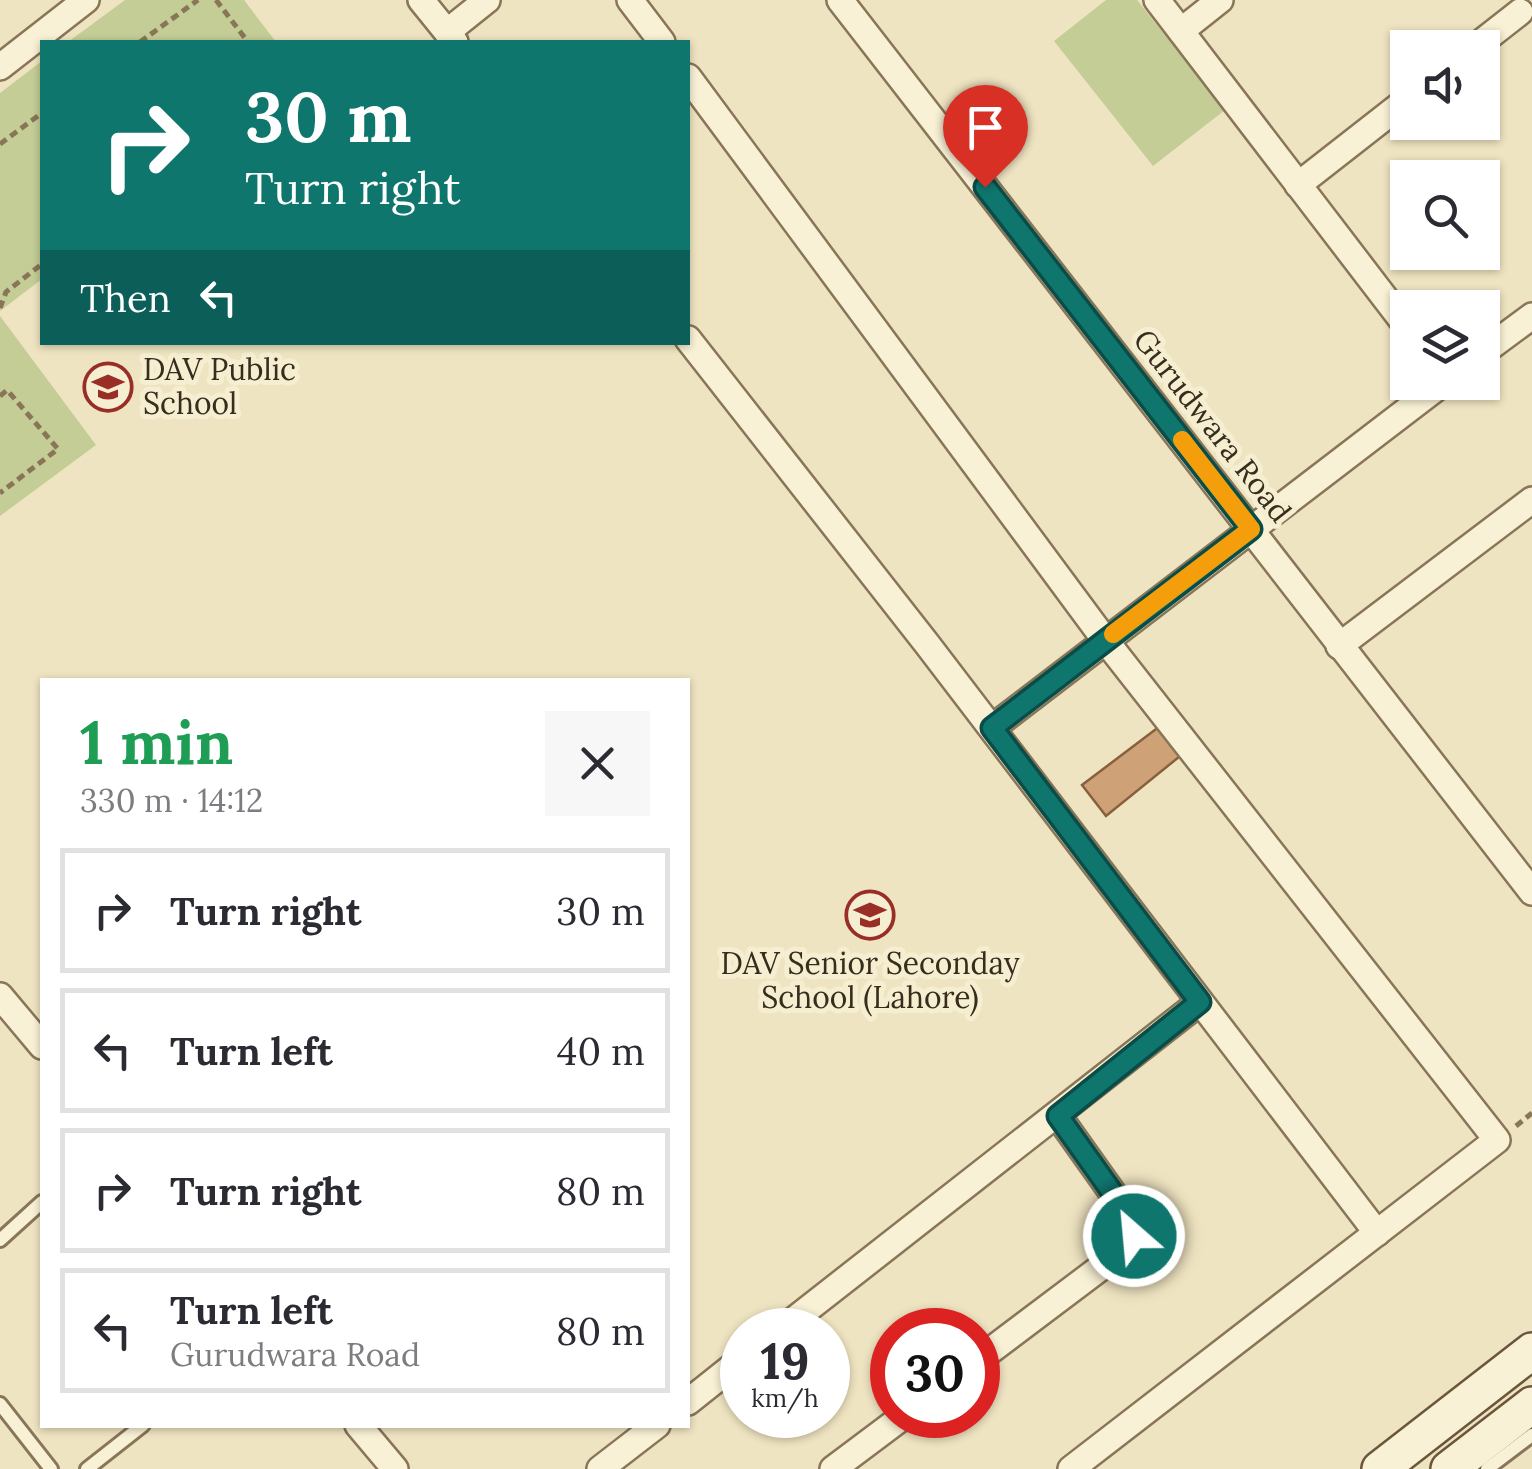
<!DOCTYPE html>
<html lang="en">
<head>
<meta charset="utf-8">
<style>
	:root { --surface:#fff; --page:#f7f7f7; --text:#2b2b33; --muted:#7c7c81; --line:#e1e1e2 }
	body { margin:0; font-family:Lora,serif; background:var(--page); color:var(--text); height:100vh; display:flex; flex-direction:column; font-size:38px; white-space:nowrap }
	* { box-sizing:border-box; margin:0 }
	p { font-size:32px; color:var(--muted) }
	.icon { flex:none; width:55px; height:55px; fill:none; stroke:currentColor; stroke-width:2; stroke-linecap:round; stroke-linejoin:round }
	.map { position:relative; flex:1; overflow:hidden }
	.sheet { position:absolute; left:40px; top:678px; width:650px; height:750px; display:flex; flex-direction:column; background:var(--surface); border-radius:0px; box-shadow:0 2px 8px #0004 }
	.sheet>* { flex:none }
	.top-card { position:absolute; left:40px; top:40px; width:650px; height:305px; border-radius:0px; box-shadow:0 2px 8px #0004; background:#0f766e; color:#fff; overflow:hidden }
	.controls { position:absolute; left:1390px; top:30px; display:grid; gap:20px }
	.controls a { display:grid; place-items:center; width:110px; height:110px; border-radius:0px; background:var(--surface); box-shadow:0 2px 8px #0004; font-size:50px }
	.speed { position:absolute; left:720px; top:1308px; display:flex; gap:20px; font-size:50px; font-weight:700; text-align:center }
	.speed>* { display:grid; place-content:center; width:130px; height:130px; border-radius:50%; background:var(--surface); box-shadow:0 2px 8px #0004; line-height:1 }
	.speed small { font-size:25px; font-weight:400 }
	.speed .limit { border:15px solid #d22; background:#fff; color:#111 }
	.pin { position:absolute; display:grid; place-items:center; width:85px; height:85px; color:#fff; margin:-102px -42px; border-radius:50% 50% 50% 0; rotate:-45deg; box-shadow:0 0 10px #0007 }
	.pin .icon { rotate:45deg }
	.me { position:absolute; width:110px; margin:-55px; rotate:333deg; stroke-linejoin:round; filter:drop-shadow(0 0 8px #0008) }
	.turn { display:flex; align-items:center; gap:35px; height:210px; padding:0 40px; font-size:45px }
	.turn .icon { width:130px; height:130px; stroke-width:2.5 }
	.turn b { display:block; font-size:70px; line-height:85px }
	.then { display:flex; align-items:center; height:95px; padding:0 40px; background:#0003; gap:20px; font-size:38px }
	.round { display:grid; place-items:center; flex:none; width:105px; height:105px; border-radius:0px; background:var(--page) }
	.summary { display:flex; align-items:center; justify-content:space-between; height:170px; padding:0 40px }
	h1 { font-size:60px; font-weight:800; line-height:75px; color:#1e9e55 }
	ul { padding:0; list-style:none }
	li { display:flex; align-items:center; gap:30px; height:125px; margin:0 20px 15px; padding:0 20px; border:5px solid var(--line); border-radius:0px }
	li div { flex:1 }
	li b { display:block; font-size:38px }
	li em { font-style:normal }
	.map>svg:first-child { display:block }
	.green { fill:#c3cd95 }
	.building { fill:#cea176; stroke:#89603e; stroke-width:2.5 }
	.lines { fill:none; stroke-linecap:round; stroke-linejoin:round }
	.lane-casing { stroke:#897558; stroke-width:18 }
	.street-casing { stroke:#897558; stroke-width:30 }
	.secondary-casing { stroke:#6b563c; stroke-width:40 }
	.path { stroke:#897558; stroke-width:5; stroke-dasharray:8 5; stroke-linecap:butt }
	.lane { stroke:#f9f1d5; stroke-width:12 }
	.street { stroke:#f9f1d5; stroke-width:25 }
	.secondary { stroke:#f9f1d5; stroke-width:35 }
	.route-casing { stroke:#0a4d48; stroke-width:25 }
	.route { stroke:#0f766e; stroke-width:18 }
	.slow { stroke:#f59e0b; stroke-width:18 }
	.labels { text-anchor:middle; stroke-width:10; stroke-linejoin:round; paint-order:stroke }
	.poi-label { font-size:30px; fill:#382c1d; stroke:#f6eed1; text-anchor:start }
	.street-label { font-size:30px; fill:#382c1d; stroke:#f6eed1 }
</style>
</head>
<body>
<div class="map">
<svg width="1532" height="1469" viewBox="0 0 1532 1469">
	<rect width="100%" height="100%" fill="#efe4c1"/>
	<g class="green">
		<polygon points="125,0 244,0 276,42 68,42"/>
		<polygon points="1106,0 1137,0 1225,110 1153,166 1054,41"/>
		<polygon points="42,61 42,279 0,311 0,93"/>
		<polygon points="0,316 96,445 0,516"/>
	</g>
	<polygon class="building" points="1168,720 1190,748 1106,816 1082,785"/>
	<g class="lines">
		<g class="lane-casing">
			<g id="lane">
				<polyline points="0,1240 42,1202"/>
				<polyline points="0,1404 51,1469"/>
				<polyline points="87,1469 143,1425"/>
				<polyline points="1487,1469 1532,1435"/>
			</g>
		</g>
		<g class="street-casing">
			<g id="street">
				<polyline points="421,0 455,42"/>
				<polyline points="630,0 662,42"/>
				<polyline points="840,0 1532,892"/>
				<polyline points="1157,0 1408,328"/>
				<polyline points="1181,31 1220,0"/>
				<polyline points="447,32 487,0"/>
				<polyline points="1474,48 1520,12"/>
				<polyline points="0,67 86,0"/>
				<polyline points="688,77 1105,640 1497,1140 1071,1469"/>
				<polyline points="1298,185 1408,99"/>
				<polyline points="688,339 927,644 1377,1233"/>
				<polyline points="1482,353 1532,316"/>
				<polyline points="1339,646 1532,500"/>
				<polyline points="992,728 1444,382"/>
				<polyline points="0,996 42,1046"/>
				<polyline points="781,1330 1200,1002"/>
				<polyline points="978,1360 1124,1250 1135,1236 1129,1216 1058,1116"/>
				<polyline points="688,1402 742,1359"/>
				<polyline points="358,1425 395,1469"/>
				<polyline points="600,1469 657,1425"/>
				<polyline points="833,1469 905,1415"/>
			</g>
		</g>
		<g class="secondary-casing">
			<g id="secondary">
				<polyline points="1380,1469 1532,1351"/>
				<polyline points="1449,1469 1532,1405"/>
			</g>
		</g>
		<g class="path">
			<polyline points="216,0 248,42"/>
			<polyline points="140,42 198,0"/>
			<polyline points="0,144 42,113"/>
			<polyline points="0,308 6,292 42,264"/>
			<polyline points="0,396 7,390 58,449 0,493"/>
			<polyline points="1516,1126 1532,1113"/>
		</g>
		<use href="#lane" class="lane"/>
		<use href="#street" class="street"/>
		<use href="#secondary" class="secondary"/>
	</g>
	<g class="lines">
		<g class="route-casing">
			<polyline id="route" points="985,187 1251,529 992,728 1200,1002 1058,1116 1129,1216 1134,1236"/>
		</g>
		<use href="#route" class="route"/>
		<polyline class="slow" points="1113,634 1251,529 1182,440"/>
	</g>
	<defs>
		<g id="school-ring" transform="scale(2.5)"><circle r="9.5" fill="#f6eed1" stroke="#992e27" stroke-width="1.5"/><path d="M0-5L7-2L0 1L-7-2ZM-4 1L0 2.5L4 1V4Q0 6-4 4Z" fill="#992e27"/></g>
	</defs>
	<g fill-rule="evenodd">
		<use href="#school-ring" x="108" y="387"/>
		<use href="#school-ring" x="870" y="915"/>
	</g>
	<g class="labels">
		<g class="poi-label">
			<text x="143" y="380">DAV Public<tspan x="143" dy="34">School</tspan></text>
			<text x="870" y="974" text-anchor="middle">DAV Senior Seconday<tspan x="870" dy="34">School (Lahore)</tspan></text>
		</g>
		<g class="street-label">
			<text transform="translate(1212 426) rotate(52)" y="10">Gurudwara Road</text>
		</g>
	</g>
</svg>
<div class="controls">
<a><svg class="icon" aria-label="sound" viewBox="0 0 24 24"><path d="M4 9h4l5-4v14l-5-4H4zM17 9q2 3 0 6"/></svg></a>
<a><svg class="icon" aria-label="search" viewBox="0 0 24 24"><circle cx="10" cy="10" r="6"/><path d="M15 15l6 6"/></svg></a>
<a><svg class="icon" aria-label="layers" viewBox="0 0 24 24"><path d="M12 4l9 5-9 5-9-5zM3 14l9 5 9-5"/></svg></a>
</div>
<div class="speed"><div>19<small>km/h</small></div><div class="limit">30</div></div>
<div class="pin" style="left:985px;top:187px;background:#d93025"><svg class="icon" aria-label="arrive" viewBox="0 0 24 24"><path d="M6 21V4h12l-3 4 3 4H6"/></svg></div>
<svg class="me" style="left:1134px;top:1236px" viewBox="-20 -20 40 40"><circle r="17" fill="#0f766e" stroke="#fff" stroke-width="3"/><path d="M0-11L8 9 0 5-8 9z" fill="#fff"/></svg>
<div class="top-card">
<div class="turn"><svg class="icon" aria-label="right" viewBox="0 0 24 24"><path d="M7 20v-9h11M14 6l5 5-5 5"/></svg><div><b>30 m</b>Turn right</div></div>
<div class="then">Then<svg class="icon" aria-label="left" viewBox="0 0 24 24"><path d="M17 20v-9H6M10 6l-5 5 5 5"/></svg></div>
</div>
<section class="sheet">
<div class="summary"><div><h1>1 min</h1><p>330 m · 14:12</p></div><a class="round"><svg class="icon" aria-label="close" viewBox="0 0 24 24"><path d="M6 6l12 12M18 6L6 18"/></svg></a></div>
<ul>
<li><svg class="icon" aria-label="right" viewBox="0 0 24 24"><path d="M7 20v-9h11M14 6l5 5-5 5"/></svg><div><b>Turn right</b></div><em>30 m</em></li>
<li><svg class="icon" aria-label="left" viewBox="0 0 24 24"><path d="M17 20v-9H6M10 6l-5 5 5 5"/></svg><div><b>Turn left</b></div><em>40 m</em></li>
<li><svg class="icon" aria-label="right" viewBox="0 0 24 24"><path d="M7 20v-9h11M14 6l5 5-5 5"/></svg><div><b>Turn right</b></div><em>80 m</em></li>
<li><svg class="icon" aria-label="left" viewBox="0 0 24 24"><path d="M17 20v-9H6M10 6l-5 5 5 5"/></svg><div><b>Turn left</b><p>Gurudwara Road</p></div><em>80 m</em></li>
</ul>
</section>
</div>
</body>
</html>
